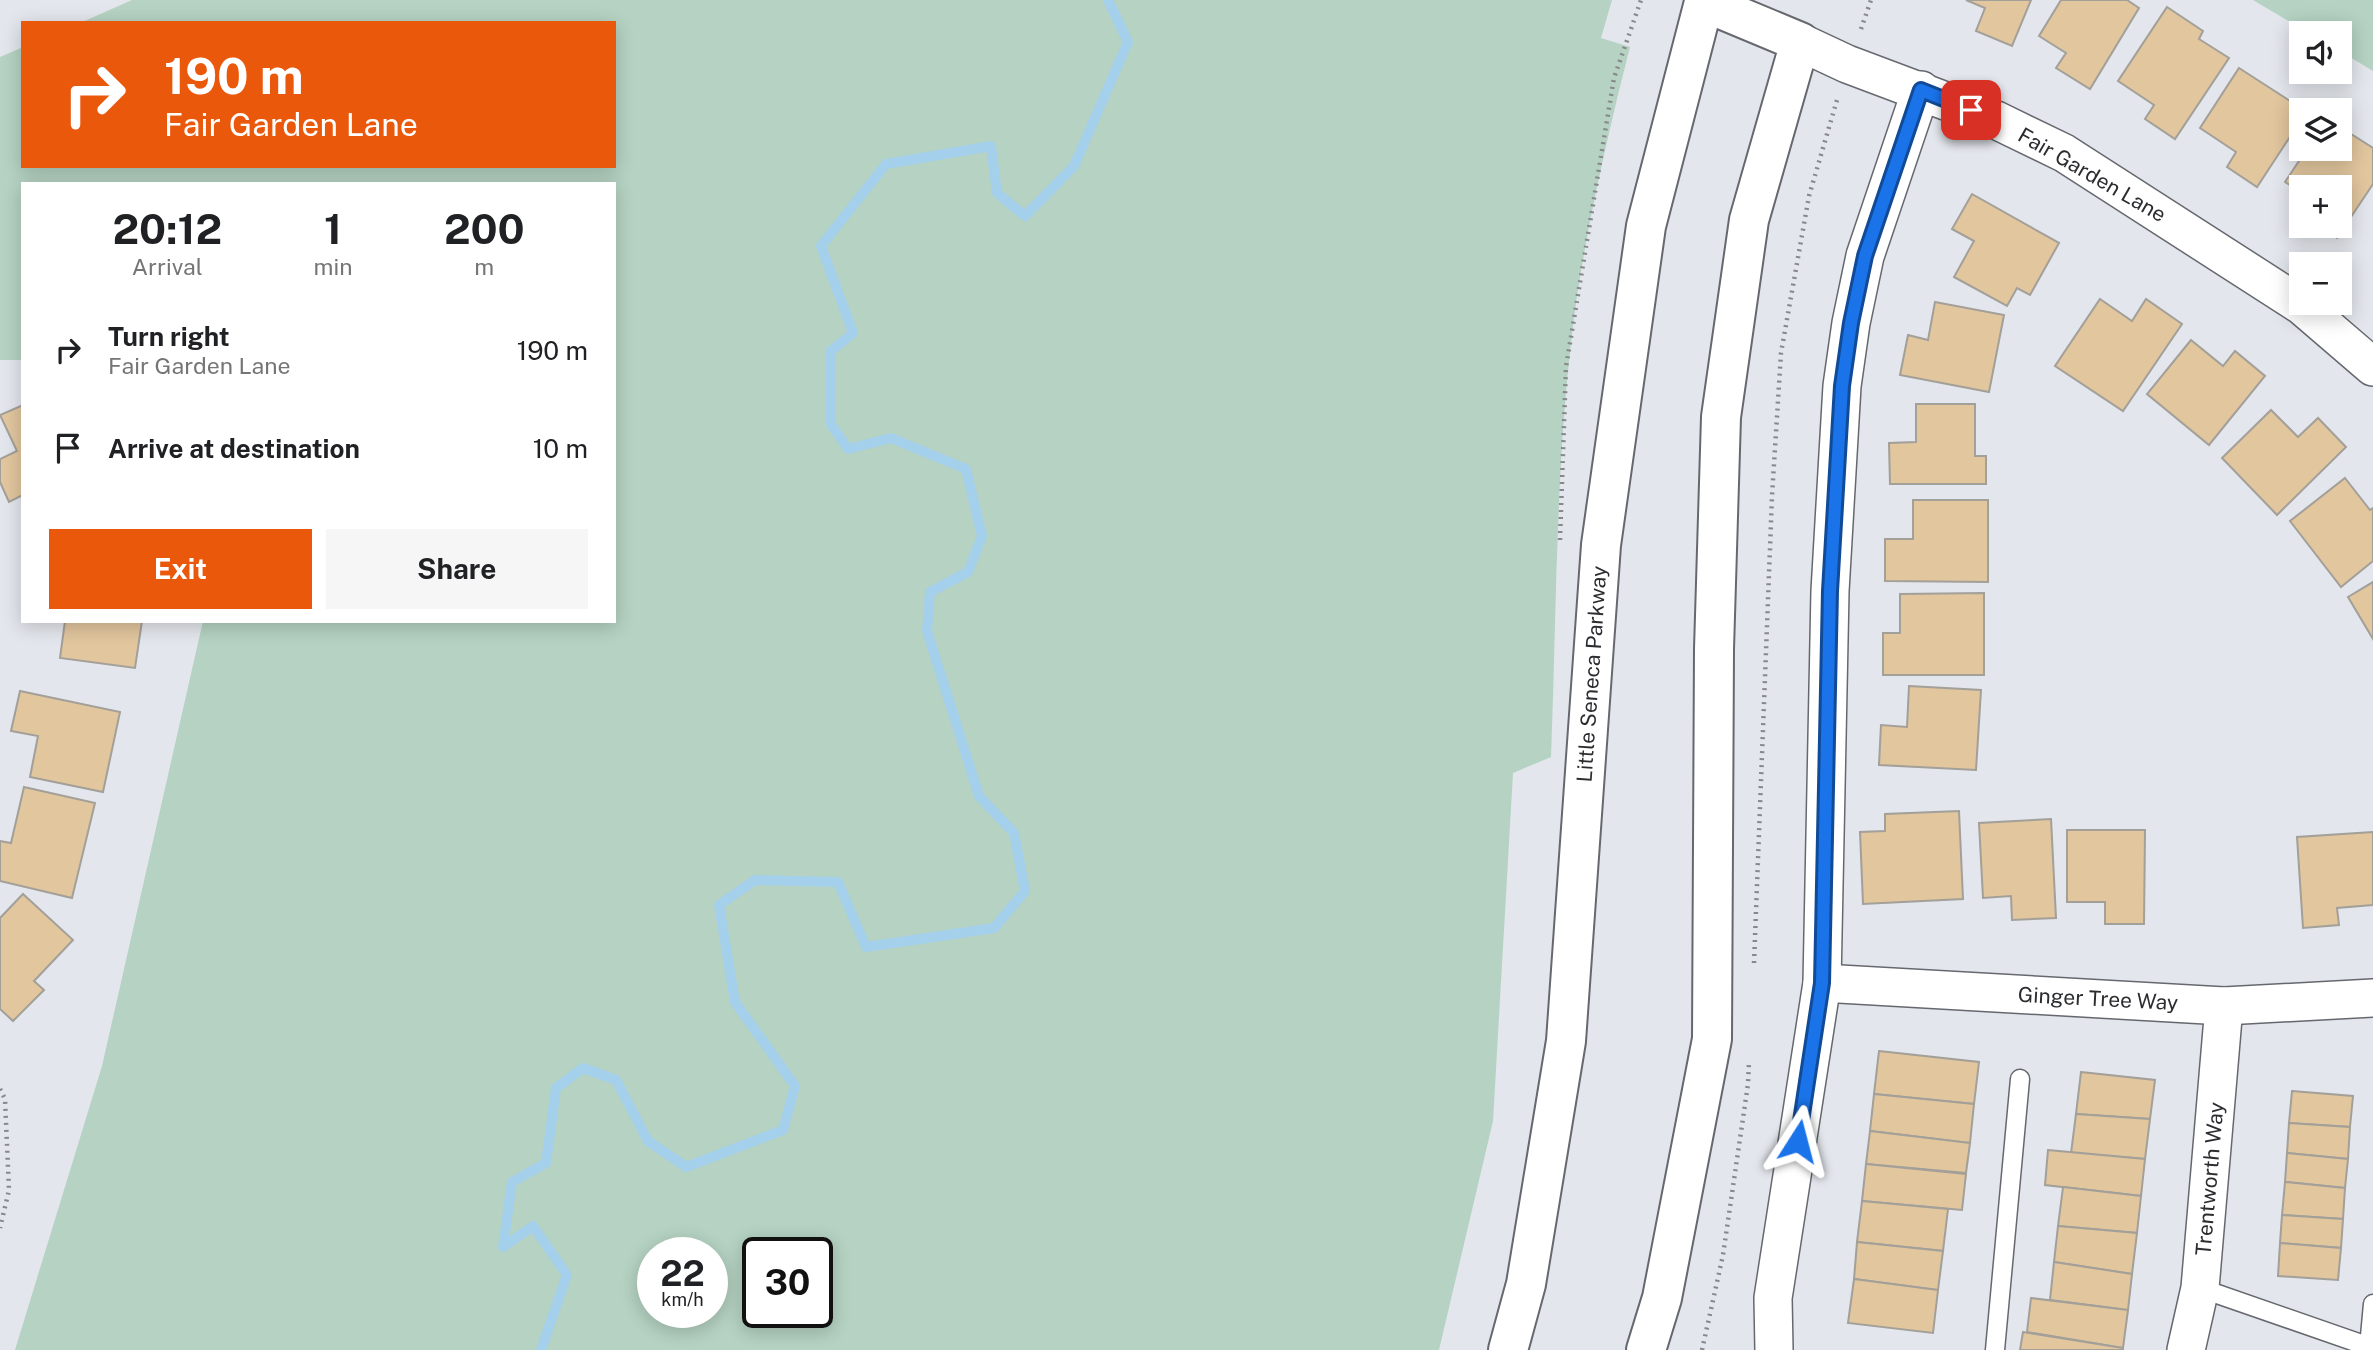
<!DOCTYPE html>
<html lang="en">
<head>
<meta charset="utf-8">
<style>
	:root { --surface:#fff; --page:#f6f6f6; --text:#202124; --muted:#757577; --accent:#ea580c }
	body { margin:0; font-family:"Public Sans",sans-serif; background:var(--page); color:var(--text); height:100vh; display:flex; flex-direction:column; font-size:26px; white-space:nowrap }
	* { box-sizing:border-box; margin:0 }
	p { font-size:23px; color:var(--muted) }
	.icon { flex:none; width:38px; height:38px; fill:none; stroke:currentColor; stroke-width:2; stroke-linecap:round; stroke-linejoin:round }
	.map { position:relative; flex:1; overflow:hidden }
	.sheet { position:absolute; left:21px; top:182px; width:595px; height:441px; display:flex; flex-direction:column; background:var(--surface); border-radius:0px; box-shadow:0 4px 18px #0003 }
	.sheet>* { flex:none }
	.hud { position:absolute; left:21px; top:21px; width:595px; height:147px; border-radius:0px; box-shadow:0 4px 18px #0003; background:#ea580c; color:#fff; overflow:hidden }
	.buttons { position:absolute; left:2289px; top:21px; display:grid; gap:14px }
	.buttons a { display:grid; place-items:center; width:63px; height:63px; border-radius:0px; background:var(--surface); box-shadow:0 4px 18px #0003; font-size:35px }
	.speed { position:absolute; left:637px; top:1237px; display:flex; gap:14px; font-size:35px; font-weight:700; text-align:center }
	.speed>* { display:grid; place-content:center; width:91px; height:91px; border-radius:50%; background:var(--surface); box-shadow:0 4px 18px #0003; line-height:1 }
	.speed small { font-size:18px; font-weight:400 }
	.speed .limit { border:4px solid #111; border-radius:10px; background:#fff; color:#111 }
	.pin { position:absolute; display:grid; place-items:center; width:60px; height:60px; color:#fff; margin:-30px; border-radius:14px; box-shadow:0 4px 10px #0006 }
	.me { position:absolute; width:77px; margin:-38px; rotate:9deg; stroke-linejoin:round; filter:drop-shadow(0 0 5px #0008) }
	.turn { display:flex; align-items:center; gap:24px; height:147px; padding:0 28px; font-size:32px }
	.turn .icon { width:91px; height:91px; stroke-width:2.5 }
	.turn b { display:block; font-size:49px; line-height:60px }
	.eta { display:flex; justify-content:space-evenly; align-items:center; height:119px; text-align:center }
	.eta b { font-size:42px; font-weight:700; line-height:49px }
	.button { display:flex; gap:14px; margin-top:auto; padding:14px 28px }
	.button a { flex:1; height:80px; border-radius:0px; background:var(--accent); color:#fff; font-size:28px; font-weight:700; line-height:80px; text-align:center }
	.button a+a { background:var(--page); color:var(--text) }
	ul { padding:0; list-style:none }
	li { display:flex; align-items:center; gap:21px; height:98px; padding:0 28px }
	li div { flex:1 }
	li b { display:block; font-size:26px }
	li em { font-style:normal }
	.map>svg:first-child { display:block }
	.green { fill:#b5d2c2; fill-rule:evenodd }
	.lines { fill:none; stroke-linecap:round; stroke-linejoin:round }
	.stream { stroke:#a4d0ec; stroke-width:10 }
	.building { fill:#e1c69e; stroke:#a39f99; stroke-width:2 }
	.service-casing { stroke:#65686e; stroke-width:21 }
	.minor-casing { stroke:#65686e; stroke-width:40 }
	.tertiary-casing { stroke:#65686e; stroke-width:42 }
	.path { stroke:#86888c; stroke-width:4.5; stroke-dasharray:2 5; stroke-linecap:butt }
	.service { stroke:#fff; stroke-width:18 }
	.minor { stroke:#fff; stroke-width:37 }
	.tertiary { stroke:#fff; stroke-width:38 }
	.route-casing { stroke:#114b97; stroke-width:18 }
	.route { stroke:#1a73e8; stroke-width:12 }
	.labels { text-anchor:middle; stroke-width:5; stroke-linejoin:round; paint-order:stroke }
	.street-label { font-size:21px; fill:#2c2d30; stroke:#fff }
</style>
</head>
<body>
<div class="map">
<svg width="2373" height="1350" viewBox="0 0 2373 1350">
	<rect width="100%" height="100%" fill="#e3e6ec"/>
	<g class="green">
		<path d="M132,0H1612L1601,38L1630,47C1609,129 1590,212 1577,296C1555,448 1557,604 1551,757L1513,773L1493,1121L1439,1350H15L102,1066L203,621H614V184H23V360H0V57L23,47V166H614V23H80ZM653,1253H712V1312H653ZM758,1253H817V1312H758Z"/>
		<polygon points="2253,0 2373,0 2373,71 2340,51 2340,33 2309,33"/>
	</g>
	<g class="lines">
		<polyline class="stream" points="541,1350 567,1275 533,1226 503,1247 512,1182 546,1163 556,1088 583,1068 616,1080 648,1141 686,1167 783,1130 795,1086 735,1002 719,905 755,880 838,882 866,947 994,928 1025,891 1014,833 979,796 927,631 930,592 968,572 982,536 966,469 891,438 848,449 831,424 831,351 853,333 821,246 886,164 991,146 997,193 1025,216 1074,166 1128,42 1108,0"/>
	</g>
	<g class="building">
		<polygon points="1966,0 2031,0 2012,46 1976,31 1985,8"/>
		<polygon points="2061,0 2127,0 2139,8 2090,89 2056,68 2066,53 2039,36"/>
		<polygon points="2167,7 2203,31 2199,39 2229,58 2175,139 2145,119 2154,105 2118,81"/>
		<polygon points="2239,68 2304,110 2301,110 2301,120 2257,187 2227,167 2236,152 2200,128"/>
		<polygon points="2340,127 2373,148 2373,184 2337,238 2318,226 2340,226 2340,187 2301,187 2301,192 2285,182 2307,149 2340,149"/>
		<polygon points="1972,194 2059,243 2030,295 2017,288 2007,306 1954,277 1974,241 1952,229"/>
		<polygon points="2100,299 2132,321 2146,299 2182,324 2123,411 2055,366"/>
		<polygon points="1935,302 2004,315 1989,392 1900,375 1908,335 1928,340"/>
		<polygon points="2191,340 2223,366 2235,351 2265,376 2209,445 2147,394"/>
		<polygon points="1916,404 1975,404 1975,456 1986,456 1986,484 1890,484 1889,443 1916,442"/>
		<polygon points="23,405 23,495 9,502 0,482 0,459 17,451 0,415"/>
		<polygon points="2271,410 2298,437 2318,418 2346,447 2277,515 2222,458"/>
		<polygon points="2345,478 2370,510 2373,508 2373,561 2341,587 2290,521"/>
		<polygon points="1913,500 1988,500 1988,582 1885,581 1885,539 1913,539"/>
		<polygon points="2373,582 2373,639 2348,597"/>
		<polygon points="1984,593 1984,675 1883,675 1883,633 1900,633 1900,594"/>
		<polygon points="65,621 142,621 135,668 60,658"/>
		<polygon points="1909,686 1981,690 1976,770 1879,765 1881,725 1907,727"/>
		<polygon points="20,691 120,712 103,792 30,777 38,736 11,731"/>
		<polygon points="24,787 95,803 72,898 0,881 0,841 11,843"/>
		<polygon points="1959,811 1963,899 1863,904 1860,832 1885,831 1885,814"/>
		<polygon points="2051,819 2056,918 2012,920 2011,896 1983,898 1979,823"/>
		<polygon points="2067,830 2145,830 2144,924 2105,924 2105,902 2067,902"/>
		<polygon points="2373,832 2373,905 2337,908 2339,925 2303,928 2297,837"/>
		<polygon points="23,894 73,940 34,981 44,990 13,1021 0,1009 0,918"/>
		<polygon points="1879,1051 1979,1062 1974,1104 1874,1094"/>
		<polygon points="2081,1072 2155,1080 2150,1119 2076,1114"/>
		<polygon points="2292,1091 2353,1096 2350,1127 2289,1123"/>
		<polygon points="1874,1094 1974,1104 1970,1143 1870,1131"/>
		<polygon points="2076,1114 2150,1119 2145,1159 2071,1153"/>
		<polygon points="2289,1123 2350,1127 2348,1159 2287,1153"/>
		<polygon points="1870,1131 1970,1143 1966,1173 1866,1164"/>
		<polygon points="2048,1150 2145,1159 2141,1196 2045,1185"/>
		<polygon points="2287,1153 2348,1159 2345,1188 2285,1182"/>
		<polygon points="1866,1164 1966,1174 1962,1210 1862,1201"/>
		<polygon points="2285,1182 2345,1188 2343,1219 2282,1215"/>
		<polygon points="2063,1187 2141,1196 2137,1233 2058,1226"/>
		<polygon points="1862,1201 1948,1209 1943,1251 1857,1242"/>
		<polygon points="2282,1215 2343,1219 2341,1248 2280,1243"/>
		<polygon points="2058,1226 2137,1233 2132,1274 2054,1262"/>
		<polygon points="1857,1242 1943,1251 1938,1290 1854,1279"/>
		<polygon points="2280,1243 2341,1248 2338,1280 2278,1276"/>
		<polygon points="2054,1262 2132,1274 2128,1310 2050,1300"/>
		<polygon points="1854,1279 1938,1290 1933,1333 1848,1323"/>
		<polygon points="2031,1298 2128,1310 2123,1348 2027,1332"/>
		<polygon points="2023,1332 2123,1348 2123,1350 2020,1350"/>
	</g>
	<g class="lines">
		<g class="service-casing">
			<g id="service">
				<polyline points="2200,1288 2373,1348"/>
				<polyline points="2369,1347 2373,1304"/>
				<polyline points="1995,1350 2020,1079"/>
			</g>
		</g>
		<g class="minor-casing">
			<g id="minor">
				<polyline points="1800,42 1847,64 1996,120 2064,153 2302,306 2373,367"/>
				<polyline points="1822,983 2224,1006 2373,998"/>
				<polyline points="1774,1350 1773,1298 1822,983 1830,591 1842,386 1851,323 1865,256 1921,90"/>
				<polyline points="2186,1350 2200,1288 2224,1006"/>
			</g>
		</g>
		<g class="tertiary-casing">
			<polyline id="tertiary" points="1508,1350 1526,1284 1566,1041 1601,545 1646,226 1704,2 1800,42 1749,220 1721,417 1714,649 1712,1039 1662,1298 1646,1350"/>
		</g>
		<g class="path">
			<polyline points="1861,29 1871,0"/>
			<polyline points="1560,540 1566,367 1614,78 1641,0"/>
			<polyline points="1754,963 1772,496 1781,353 1809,196 1837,100"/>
			<polyline points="0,1089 5,1099 9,1190 0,1228"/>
			<polyline points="1702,1350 1723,1255 1748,1084 1749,1062"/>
		</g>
		<use href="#service" class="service"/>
		<use href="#minor" class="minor"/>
		<use href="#tertiary" class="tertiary"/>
	</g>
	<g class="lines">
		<g class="route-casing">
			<polyline id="route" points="1798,1141 1822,983 1830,591 1842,386 1851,323 1865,256 1921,90 1971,110"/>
		</g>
		<use href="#route" class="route"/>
	</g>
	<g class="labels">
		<g class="street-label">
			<text transform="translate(2092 175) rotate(30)" y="7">Fair Garden Lane</text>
			<text transform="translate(1592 674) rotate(-86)" y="7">Little Seneca Parkway</text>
			<text transform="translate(2098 999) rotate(3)" y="7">Ginger Tree Way</text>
			<text transform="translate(2210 1179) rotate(-85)" y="7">Trentworth Way</text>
		</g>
	</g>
</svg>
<div class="buttons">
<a><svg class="icon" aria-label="sound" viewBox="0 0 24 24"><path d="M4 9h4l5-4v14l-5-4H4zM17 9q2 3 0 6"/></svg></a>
<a><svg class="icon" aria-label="layers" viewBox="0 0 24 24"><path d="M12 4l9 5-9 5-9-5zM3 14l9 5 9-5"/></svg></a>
<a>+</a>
<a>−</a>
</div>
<div class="speed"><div>22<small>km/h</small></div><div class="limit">30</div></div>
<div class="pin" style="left:1971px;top:110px;background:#d93025"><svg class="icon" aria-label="arrive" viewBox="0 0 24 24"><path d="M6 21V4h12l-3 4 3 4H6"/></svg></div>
<svg class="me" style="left:1798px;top:1141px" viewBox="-20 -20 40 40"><path d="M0-17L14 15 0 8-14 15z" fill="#1a73e8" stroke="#fff" stroke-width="4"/></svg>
<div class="hud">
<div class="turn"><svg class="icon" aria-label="right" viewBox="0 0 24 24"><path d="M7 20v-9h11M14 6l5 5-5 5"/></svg><div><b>190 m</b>Fair Garden Lane</div></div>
</div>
<section class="sheet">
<div class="eta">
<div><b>20:12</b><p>Arrival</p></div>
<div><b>1</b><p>min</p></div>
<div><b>200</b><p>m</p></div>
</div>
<ul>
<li><svg class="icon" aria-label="right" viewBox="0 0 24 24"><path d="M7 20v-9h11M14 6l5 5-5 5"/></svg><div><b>Turn right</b><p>Fair Garden Lane</p></div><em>190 m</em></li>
<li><svg class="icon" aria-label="arrive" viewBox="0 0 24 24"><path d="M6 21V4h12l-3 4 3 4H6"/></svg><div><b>Arrive at destination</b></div><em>10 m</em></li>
</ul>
<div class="button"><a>Exit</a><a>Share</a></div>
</section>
</div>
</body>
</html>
